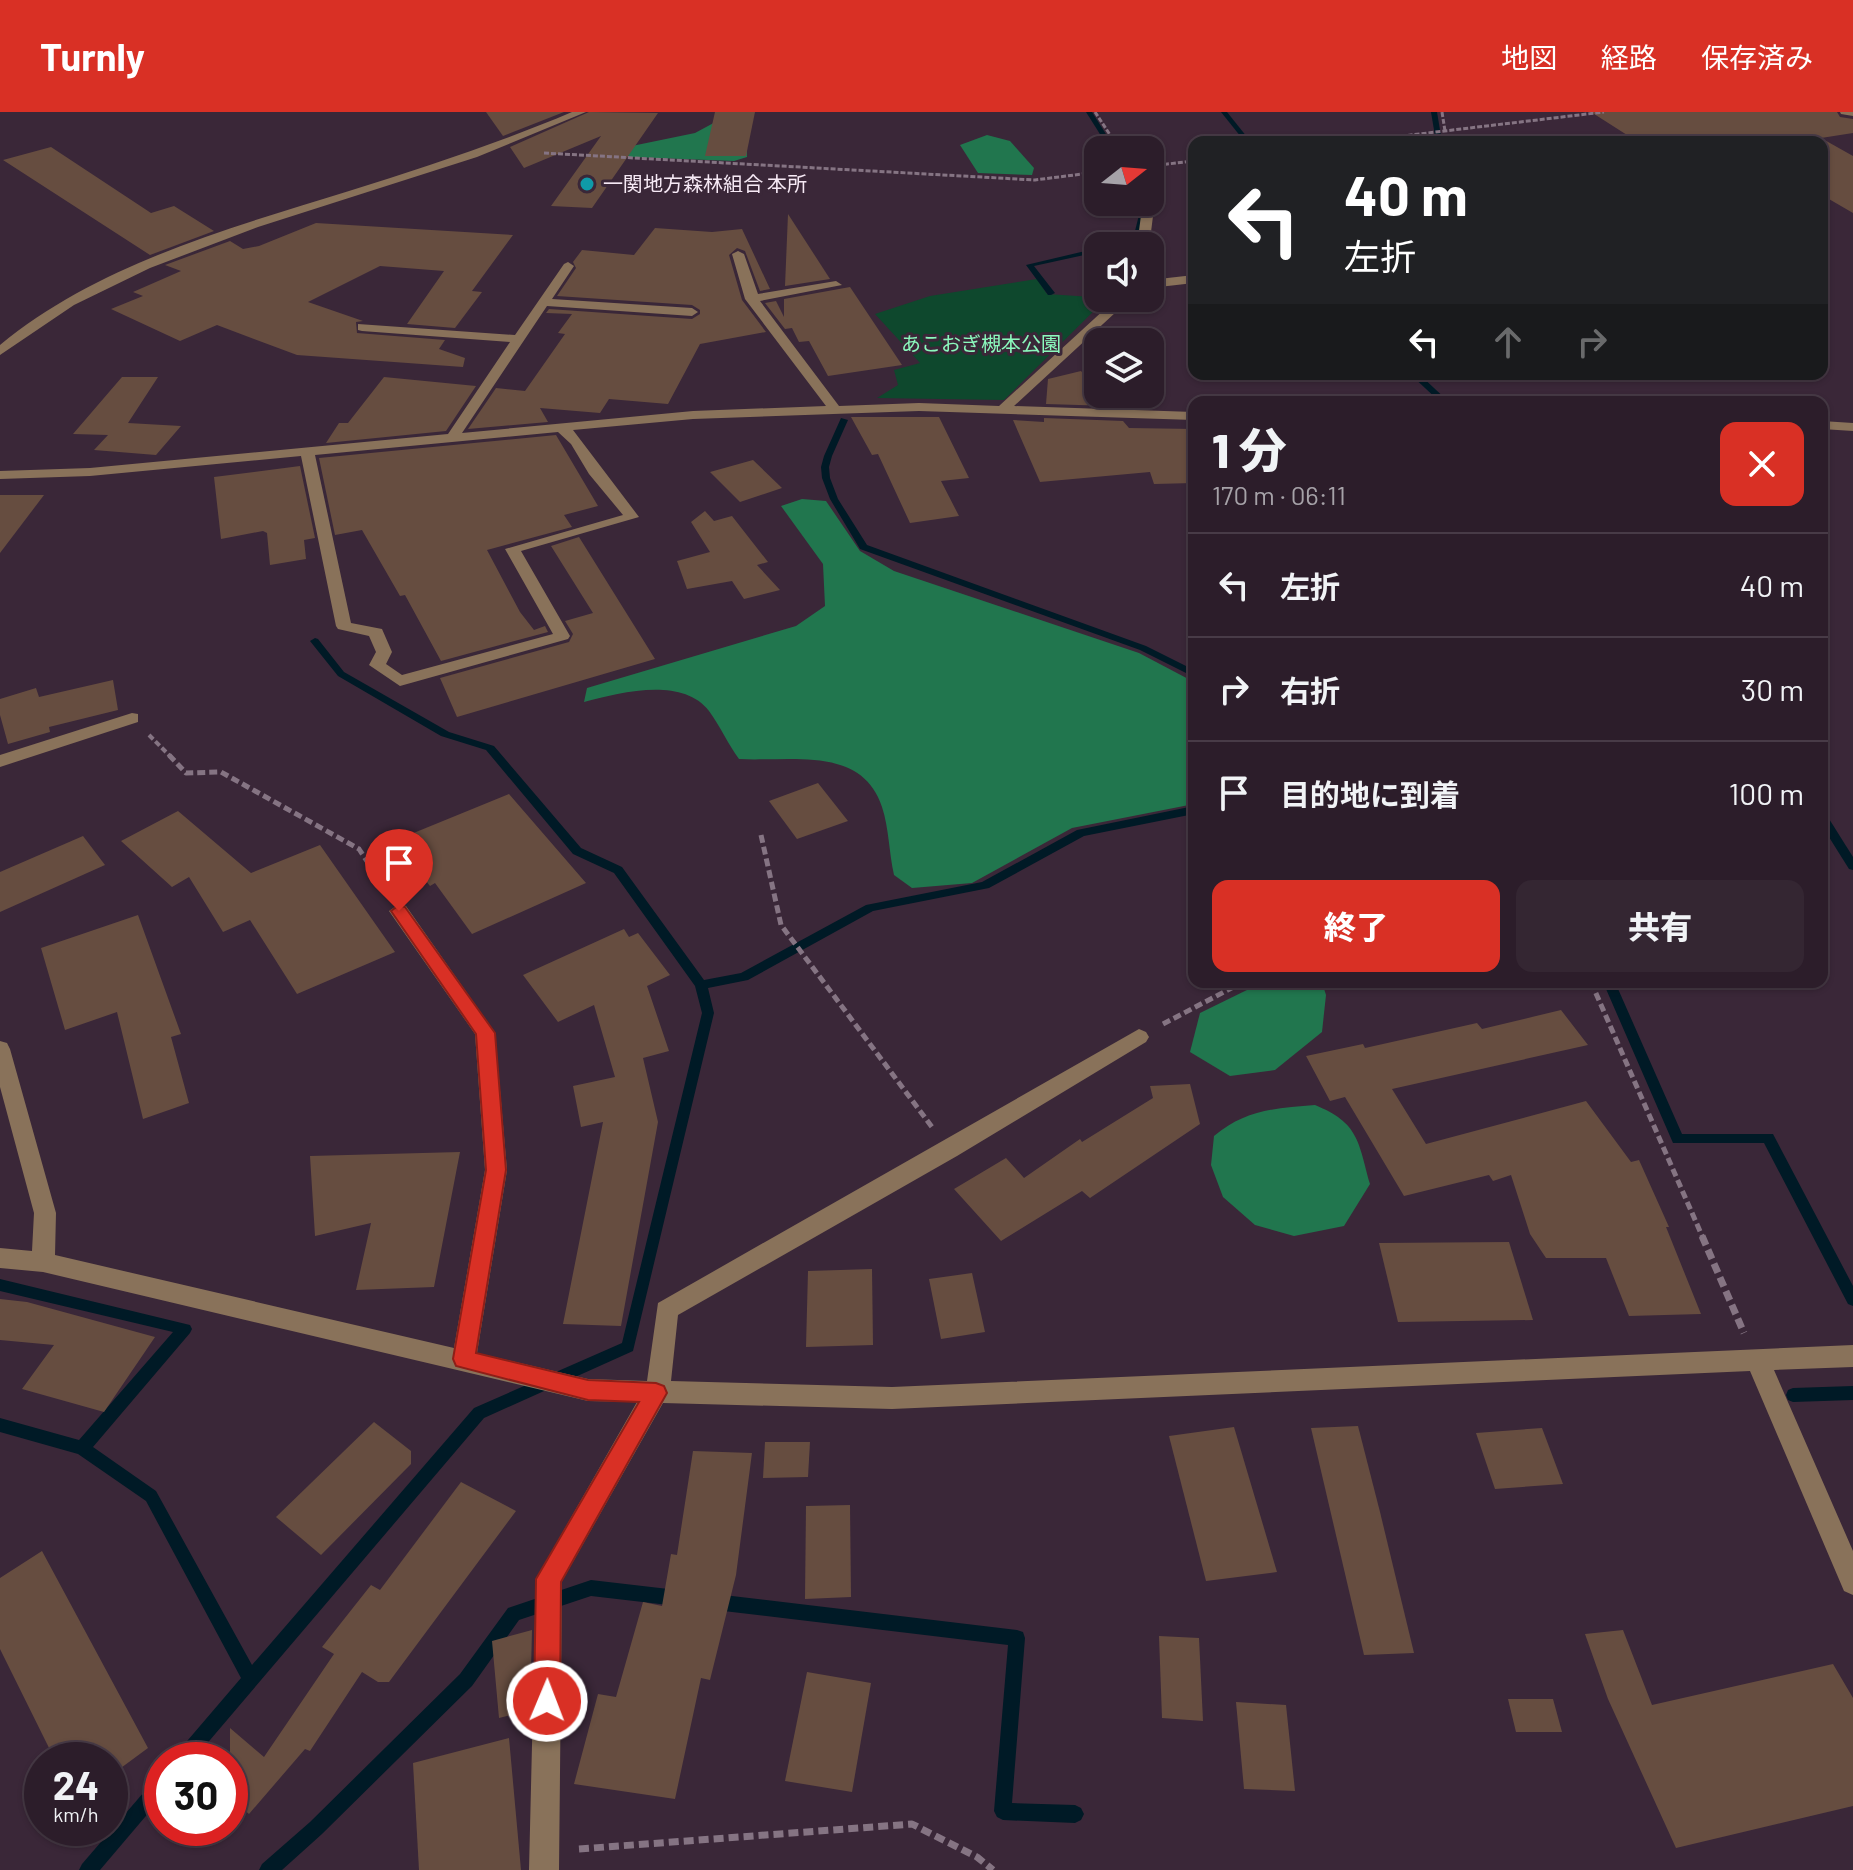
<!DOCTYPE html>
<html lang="ja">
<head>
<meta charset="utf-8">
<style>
	:root { --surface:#2c1d2a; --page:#342632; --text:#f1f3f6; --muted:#a6a2a8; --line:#483b47; --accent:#d93025 }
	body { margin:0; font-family:Barlow,"Noto Sans JP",sans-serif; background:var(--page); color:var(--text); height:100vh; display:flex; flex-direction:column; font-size:30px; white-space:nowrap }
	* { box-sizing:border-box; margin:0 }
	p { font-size:26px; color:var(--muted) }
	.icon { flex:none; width:44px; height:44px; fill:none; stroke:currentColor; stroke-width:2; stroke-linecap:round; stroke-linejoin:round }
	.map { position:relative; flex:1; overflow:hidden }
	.side { position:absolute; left:1188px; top:284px; width:640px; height:592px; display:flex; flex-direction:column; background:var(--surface); border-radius:16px; box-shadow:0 2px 6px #0004,0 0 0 2px var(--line) }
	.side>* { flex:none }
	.hud { position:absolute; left:1188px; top:24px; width:640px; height:244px; border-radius:16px; box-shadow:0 2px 6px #0004,0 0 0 2px var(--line); background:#202124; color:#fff; overflow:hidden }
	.needle { width:52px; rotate:73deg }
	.buttons { position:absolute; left:1084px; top:24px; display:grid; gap:16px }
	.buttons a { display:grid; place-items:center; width:80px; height:80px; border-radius:16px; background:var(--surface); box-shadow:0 2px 6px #0004,0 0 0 2px var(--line); font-size:40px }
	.speed { position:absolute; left:24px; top:1630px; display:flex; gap:16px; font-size:40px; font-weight:700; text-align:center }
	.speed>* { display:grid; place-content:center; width:104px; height:104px; border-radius:50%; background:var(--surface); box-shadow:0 2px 6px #0004,0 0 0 2px var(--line); line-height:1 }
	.speed small { font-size:20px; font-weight:400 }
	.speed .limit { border:12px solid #d22; background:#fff; color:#111 }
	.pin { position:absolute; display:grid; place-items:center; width:68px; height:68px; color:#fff; margin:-82px -34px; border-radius:50% 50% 50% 0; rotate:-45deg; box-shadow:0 0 8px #0007 }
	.pin .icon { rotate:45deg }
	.me { position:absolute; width:88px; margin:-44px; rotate:1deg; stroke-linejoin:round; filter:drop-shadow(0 0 6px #0008) }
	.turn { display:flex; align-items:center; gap:28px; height:168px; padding:0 24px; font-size:36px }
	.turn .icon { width:104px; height:104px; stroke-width:2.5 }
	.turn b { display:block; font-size:56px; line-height:68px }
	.lanes { display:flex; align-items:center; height:76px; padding:0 24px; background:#0003; justify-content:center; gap:40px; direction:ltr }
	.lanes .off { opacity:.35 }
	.round { display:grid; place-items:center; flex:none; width:84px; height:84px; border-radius:16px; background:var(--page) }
	.headline { display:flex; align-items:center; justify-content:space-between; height:136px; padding:0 24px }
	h1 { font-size:48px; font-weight:800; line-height:60px }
	.primary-button { display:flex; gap:16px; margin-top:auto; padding:16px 24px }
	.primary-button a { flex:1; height:92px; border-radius:16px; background:var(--accent); color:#fff; font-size:32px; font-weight:800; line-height:92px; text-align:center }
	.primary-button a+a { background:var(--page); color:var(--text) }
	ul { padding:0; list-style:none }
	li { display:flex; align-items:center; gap:24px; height:104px; padding:0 24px; border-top:2px solid var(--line) }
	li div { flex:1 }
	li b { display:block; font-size:30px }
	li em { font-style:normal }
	header { display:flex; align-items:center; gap:48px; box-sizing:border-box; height:112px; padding:0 40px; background:var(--accent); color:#fff }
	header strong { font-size:38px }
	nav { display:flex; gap:44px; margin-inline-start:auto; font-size:28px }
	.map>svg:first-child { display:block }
	.green { fill:#0e482d }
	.forest { fill:#21764e }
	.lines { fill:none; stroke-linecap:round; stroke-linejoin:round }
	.stream { fill:#001a26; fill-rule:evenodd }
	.building { fill:#664d40 }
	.path-far3 { stroke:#857483; stroke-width:3; stroke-dasharray:5 2; stroke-linecap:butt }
	.path-far2 { stroke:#857483; stroke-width:4; stroke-dasharray:6 3; stroke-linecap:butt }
	.path-far1 { stroke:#857483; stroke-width:5; stroke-dasharray:8 4; stroke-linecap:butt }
	.path { stroke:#857483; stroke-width:7; stroke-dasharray:10 5; stroke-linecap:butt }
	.minor { fill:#89725a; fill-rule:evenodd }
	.route { fill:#d93025; stroke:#8d1f18; stroke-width:2 }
	.culture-dot { fill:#0f9aa8; stroke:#3a2738; stroke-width:3 }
	.labels { text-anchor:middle; stroke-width:6; stroke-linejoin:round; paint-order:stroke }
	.far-poi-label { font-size:20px; fill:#f6e9f5; stroke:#3a2738; text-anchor:start }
	.far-park-label { font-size:20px; fill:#8bf9bd; stroke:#3a2738 }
</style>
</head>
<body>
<header>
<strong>Turnly</strong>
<nav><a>地図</a><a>経路</a><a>保存済み</a></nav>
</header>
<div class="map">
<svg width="1853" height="1758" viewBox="0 0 1853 1758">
	<rect width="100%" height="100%" fill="#3a2738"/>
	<polygon class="green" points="1037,167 1047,182 1107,186 1004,288 877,286 898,273 894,258 920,251 875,202 930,184"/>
	<g class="forest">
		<polygon points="721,7 747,34 747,45 734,49 631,45 623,41 627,35 695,21"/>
		<polygon points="987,23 1010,29 1034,56 1032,63 978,61 960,33"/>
		<path d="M802,387L826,389L860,439L894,459L1139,541L1194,570V692L1072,716L972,771L912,776L894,763C889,741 889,716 882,695C862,633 790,650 739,647C728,632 720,614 709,599C682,564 619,581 584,590L587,576L796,514L825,494L823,452L781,394Z"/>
		<polygon points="1277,870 1322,870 1326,883 1322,920 1275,958 1230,964 1190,940 1200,901 1251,876"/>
		<path d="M1315,993C1359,1011 1358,1029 1370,1072L1344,1114L1294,1124L1255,1113L1223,1085L1211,1053L1214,1024C1245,998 1275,996 1315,993Z"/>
	</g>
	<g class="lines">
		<g class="stream">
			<polygon points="1086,0 1092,0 1116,38 1110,38"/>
			<polygon points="1221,0 1227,0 1251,30 1245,30"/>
			<polygon points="1431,0 1437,0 1442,30 1436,30"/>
			<polygon points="1138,90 1144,90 1147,95 1141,120 1116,134 1108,134 1135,119 1141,95"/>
			<polygon points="1098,136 1098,140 1034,154 1055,181 1051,183 1048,183 1026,153"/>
			<polygon points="1410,262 1419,262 1449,290 1440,290"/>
			<polygon points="841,306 848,308 832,344 829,355 830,366 838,387 867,433 1146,534 1194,558 1194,565 1140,538 860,437 830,387 822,366 821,355 824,344"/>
			<polygon points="315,526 318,527 344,560 449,620 494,634 581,736 622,755 704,868 741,861 866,793 982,770 1077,718 1194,694 1194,702 1084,724 989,776 873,799 748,868 708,876 714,901 633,1239 484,1306 193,1648 173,1648 176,1642 241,1566 146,1389 78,1342 0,1320 0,1306 79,1328 173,1220 0,1179 0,1167 190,1213 192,1217 190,1221 93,1335 156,1379 252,1553 474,1296 622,1231 702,901 695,874 614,761 573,742 486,638 441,624 338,564 310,529"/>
			<polygon points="1822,701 1826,702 1853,745 1853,758 1849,757 1822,714"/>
			<polygon points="1603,870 1615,870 1682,1022 1773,1022 1853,1174 1853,1194 1848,1192 1764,1031 1673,1031"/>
			<polygon points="1853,1274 1853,1288 1793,1290 1788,1288 1786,1283 1788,1278 1793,1276"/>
			<polygon points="591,1468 677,1478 683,1480 685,1486 683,1492 677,1494 591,1484 519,1508 472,1574 322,1722 282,1758 259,1758 262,1752 310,1710 460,1562 508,1496"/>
			<polygon points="715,1482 1017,1518 1023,1520 1025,1526 1012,1691 1075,1693 1081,1696 1084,1702 1081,1708 1075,1711 1003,1708 997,1705 994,1699 1008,1533 715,1498 709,1496 707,1490 709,1484"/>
			<polygon points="162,1663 162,1685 100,1758 79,1758 82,1752 156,1666"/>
		</g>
	</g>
	<g class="building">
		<polygon points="486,0 564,0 503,24"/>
		<polygon points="589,0 658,1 592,96 551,94 601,24 524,56 510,35"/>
		<polygon points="715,0 755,0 746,44 705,44"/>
		<polygon points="1591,0 1837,0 1840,5 1853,7 1853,21 1821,26 1853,44 1853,101 1822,83 1822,30 1638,30"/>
		<polygon points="51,35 151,101 174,94 214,119 150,143 3,48"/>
		<polygon points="788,102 830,167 785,174"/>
		<polygon points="316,111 513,123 472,179 482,180 455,216 407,212 444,159 380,154 308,190 363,209 356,210 357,221 445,228 439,237 465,246 463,255 297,243 217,213 180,229 111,197 143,184 133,180 181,159 165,153 230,129 243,137 259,134"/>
		<polygon points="655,116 712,120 742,117 770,177 760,179 745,139 737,136 729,143 742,188 766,220 700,232 668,292 609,287 600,301 540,296 548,310 468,317 496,276 525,279 565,222 558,221 572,202 546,201 549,197 692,207 700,202 700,198 692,193 557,184 576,156 573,150 582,138 634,143"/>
		<polygon points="850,175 902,253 828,264 809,229 799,230 792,216 785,217 765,191 776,189 784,205 784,187"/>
		<polygon points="1081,259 1111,294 1046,292 1048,267"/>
		<polygon points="122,265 158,265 128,311 181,314 156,343 94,338 108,323 73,322"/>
		<polygon points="384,265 476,274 446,319 326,331 339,311 348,311"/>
		<polygon points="851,305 939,305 969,366 941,369 959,404 910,411 878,342 872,343"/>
		<polygon points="1044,306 1123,309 1129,316 1194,317 1194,371 1154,372 1150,360 1040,370 1013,308 1044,310"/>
		<polygon points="556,323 598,394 564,403 572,415 487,438 520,500 534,518 545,514 548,520 441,549 405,483 400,484 362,418 335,423 319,346"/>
		<polygon points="753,348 782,376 740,390 710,360"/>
		<polygon points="300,354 315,426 304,428 306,447 270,453 267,421 263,419 221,427 214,365"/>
		<polygon points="0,383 44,383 0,441"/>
		<polygon points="705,399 714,409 732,404 768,450 757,453 780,478 744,487 732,469 687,477 677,449 710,440 691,410"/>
		<polygon points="579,425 655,547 457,605 440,566 569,530 573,522 565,509 593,501 551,434"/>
		<polygon points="113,568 118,598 49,615 50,620 8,632 0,603 0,587 36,576 39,585"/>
		<polygon points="818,671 848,709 797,727 769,689"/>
		<polygon points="509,682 586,771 472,822 435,771 430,774 394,729"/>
		<polygon points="178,699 251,761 320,733 395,840 297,882 250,808 223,820 189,765 172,775 121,729"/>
		<polygon points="83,724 105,753 0,800 0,760"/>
		<polygon points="138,803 181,922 171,925 189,991 143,1007 117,900 65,918 41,836"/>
		<polygon points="624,817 629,825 638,821 670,863 647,874 669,939 643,946 658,1010 621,1214 563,1212 603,1010 581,1015 573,974 615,965 594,893 558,910 523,863"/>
		<polygon points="1561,898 1588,933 1392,977 1426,1032 1586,989 1631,1050 1639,1048 1669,1115 1666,1115 1701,1202 1629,1204 1606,1146 1546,1146 1530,1122 1511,1063 1493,1069 1489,1063 1404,1084 1345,985 1330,989 1306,944 1363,932 1365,936 1477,911 1482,917"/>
		<polygon points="1190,972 1200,1012 1090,1086 1082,1079 1001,1129 954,1077 1006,1046 1024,1066 1080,1027 1082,1030 1153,986 1150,974"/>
		<polygon points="460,1040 434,1175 356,1178 371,1111 315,1124 310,1044"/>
		<polygon points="1509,1130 1533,1208 1398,1210 1379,1131"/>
		<polygon points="872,1157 873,1233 806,1235 808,1159"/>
		<polygon points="972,1161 985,1220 941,1227 929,1167"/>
		<polygon points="0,1187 27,1190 155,1225 104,1300 22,1277 54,1233 0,1228"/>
		<polygon points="374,1310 411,1339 411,1352 321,1443 276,1405"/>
		<polygon points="1358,1314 1380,1400 1414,1541 1364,1543 1311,1316"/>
		<polygon points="1234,1315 1277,1460 1206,1469 1169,1324"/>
		<polygon points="1542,1316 1563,1372 1495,1377 1476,1321"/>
		<polygon points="765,1330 810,1330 808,1365 763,1366"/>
		<polygon points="693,1339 752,1341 736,1463 710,1568 701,1566 675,1687 574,1672 598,1582 616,1585 643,1490 662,1494 671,1442 677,1443"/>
		<polygon points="461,1370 516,1399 389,1570 378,1570 362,1560 310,1639 305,1637 249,1702 230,1686 230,1616 264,1645 334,1542 322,1535 371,1473 380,1478"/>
		<polygon points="850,1393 851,1485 805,1487 806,1394"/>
		<polygon points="42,1439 148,1636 110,1664 110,1648 55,1648 0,1537 0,1466"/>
		<polygon points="532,1518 530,1598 499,1606 492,1529"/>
		<polygon points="1623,1518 1652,1593 1833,1552 1853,1586 1853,1694 1676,1736 1608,1587 1585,1522"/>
		<polygon points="1159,1524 1199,1526 1203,1609 1162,1606"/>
		<polygon points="807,1560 871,1571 852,1680 785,1669"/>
		<polygon points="1508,1587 1553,1587 1562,1620 1516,1620"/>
		<polygon points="1236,1590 1286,1593 1295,1679 1244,1677"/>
		<polygon points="509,1626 521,1758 419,1758 413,1651"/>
	</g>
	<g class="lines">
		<g class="path-far3">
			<polyline points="1095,0 1120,38"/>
			<polyline points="1442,0 1445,19"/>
			<polyline points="1352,30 1604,0"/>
			<polyline points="544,41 1035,68 1098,60"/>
			<polyline points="1150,54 1194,49"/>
		</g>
		<polyline class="path-far2" points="149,623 171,645"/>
		<g class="path-far1">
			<polyline points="169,643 186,661 221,660 359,737 386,778"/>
			<polyline points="761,723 781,813 932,1015"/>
			<polyline points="1591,870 1703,1126"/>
			<polyline points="1163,912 1243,870"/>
		</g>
		<g class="path">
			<polyline points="1702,1124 1744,1221"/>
			<polyline points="579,1737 912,1712 977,1745 993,1758"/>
		</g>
		<g class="minor">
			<path d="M572,0H586L477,45L258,115L150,156L74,193L0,243V233C98,152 230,116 349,79C424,55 499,31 572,0Z"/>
			<polygon points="1840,0 1853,0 1853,4 1841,2"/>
			<polygon points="1148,93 1154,96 1150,128 1142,134 1127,134 1138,126 1142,96"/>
			<path d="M738,139L744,142L758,182L836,169L842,173L760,189L839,294L919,291L999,294L1106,196L1107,186H1119L1116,200L1014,294L1194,300V308L919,299L693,307L573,318L639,405L521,439L570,524L568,527L400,574L369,553L376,540L369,524L338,517L336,514L301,344L90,364L0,367V359L90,356L448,322L510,230L362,219L358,218V212L515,223L564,152L568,150L574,154L552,187L692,196L698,200L692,204L547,194L462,321L693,299L826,294L745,187L732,142ZM558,320L571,332L589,362L623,403L505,437L553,522L402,563L386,552L392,540L382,517L351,511L315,343Z"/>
			<polygon points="1194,163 1194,171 1150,176 1150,168"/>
			<polygon points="1822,309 1853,311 1853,319 1822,317"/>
			<polygon points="132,601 138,602 138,610 0,655 0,643"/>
			<polygon points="399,792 406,794 495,921 507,1058 477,1241 588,1267 647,1269 658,1191 1139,917 1146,920 1149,925 1146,930 957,1044 678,1203 671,1269 892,1275 1853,1233 1853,1255 1774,1258 1853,1439 1853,1483 1844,1479 1750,1259 892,1297 663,1291 562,1469 559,1758 529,1758 536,1467 637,1290 588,1289 43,1160 0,1156 0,1136 32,1139 34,1101 0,975 0,929 7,931 10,937 56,1101 55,1143 454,1236 485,1058 475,922 389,799"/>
		</g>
	</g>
	<polygon class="route" points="399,793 405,795 495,921 506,1058 476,1241 588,1268 656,1271 664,1274 667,1281 561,1470 560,1589 556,1598 547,1601 538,1598 534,1589 536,1467 639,1290 588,1288 456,1254 453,1247 486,1058 476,922 391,799"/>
	<circle class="culture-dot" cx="587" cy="72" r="8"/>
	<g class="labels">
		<g class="far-poi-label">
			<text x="603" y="79">一関地方森林組合 本所</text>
		</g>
		<g class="far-park-label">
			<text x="981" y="239">あこおぎ槻本公園</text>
		</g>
	</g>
</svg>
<div class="buttons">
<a><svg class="needle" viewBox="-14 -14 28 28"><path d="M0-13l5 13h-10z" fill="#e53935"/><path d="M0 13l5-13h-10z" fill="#a6a2a8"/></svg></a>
<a><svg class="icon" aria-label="sound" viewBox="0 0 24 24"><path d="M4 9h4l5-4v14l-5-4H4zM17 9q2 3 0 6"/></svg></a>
<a><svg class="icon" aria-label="layers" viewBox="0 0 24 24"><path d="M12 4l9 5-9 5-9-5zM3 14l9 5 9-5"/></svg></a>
</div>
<div class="speed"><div>24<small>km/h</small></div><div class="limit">30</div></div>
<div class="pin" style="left:399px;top:799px;background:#d93025"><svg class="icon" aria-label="arrive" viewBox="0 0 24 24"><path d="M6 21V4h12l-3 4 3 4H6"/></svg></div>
<svg class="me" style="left:547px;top:1589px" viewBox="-20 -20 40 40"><circle r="17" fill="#d93025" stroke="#fff" stroke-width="3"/><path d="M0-11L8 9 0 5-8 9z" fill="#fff"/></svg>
<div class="hud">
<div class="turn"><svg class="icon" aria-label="left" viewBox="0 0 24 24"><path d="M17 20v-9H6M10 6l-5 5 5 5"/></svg><div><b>40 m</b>左折</div></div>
<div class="lanes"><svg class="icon" aria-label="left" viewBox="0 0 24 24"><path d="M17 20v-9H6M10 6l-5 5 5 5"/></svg><svg class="icon off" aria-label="ahead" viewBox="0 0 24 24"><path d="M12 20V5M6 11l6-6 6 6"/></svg><svg class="icon off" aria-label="right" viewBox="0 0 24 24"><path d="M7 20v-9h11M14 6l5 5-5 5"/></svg></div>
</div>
<section class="side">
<div class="headline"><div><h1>1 分</h1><p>170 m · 06:11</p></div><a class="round" style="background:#d93025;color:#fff"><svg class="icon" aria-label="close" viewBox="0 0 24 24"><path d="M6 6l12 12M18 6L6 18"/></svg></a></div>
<ul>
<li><svg class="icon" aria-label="left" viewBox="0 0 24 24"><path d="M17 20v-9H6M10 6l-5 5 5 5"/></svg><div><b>左折</b></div><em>40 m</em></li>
<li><svg class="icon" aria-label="right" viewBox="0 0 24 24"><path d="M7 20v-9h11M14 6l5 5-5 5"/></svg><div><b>右折</b></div><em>30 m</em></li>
<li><svg class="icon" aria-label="arrive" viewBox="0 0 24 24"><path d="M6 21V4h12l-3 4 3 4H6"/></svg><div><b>目的地に到着</b></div><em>100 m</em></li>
</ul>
<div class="primary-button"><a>終了</a><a>共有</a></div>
</section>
</div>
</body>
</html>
